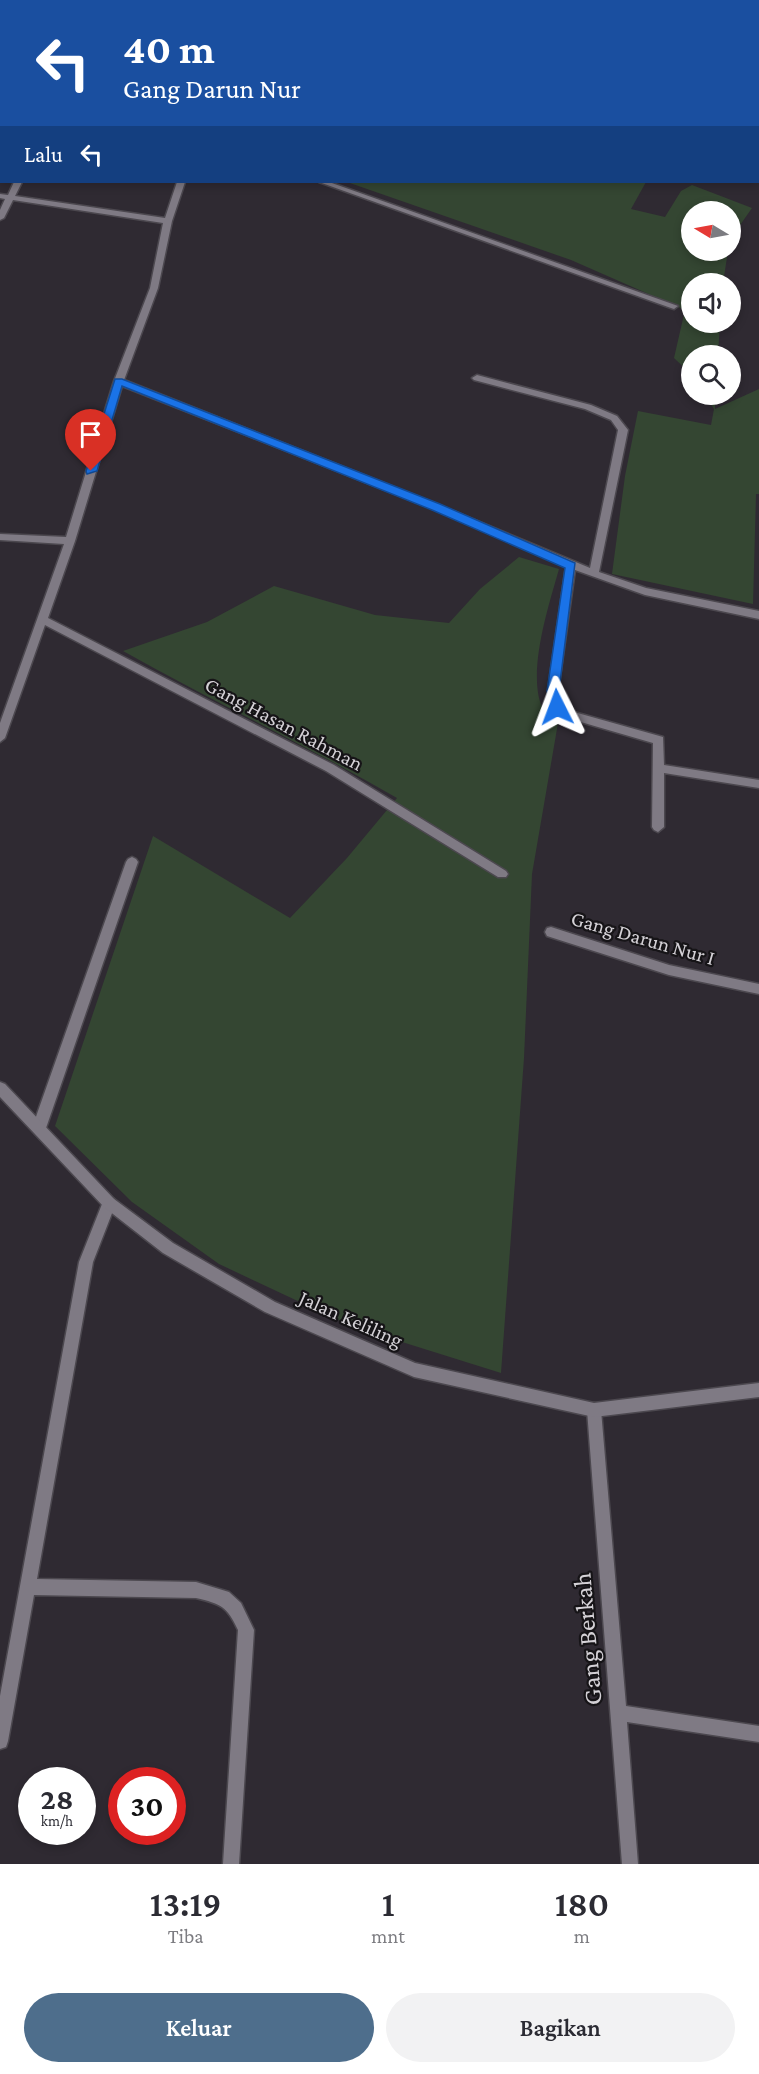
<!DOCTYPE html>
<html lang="id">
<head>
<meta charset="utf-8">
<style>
	:root { --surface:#fff; --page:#f2f2f3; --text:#2b2b33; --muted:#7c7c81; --accent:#4e6e8c }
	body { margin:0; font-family:"Crimson Pro",serif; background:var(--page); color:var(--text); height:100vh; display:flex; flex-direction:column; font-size:22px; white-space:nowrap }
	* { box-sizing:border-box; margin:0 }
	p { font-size:20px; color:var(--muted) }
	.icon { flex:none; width:33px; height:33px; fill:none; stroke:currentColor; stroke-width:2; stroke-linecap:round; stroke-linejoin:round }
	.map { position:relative; height:1864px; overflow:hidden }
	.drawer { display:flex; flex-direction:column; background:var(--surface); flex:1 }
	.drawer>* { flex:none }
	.hud { position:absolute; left:0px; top:0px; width:759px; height:183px; box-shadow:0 3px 9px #0003; background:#1a4fa0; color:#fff; overflow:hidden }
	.needle { width:39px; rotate:280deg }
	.fabs { position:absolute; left:681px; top:201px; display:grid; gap:12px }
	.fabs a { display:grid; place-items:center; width:60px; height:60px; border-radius:50%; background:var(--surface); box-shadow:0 3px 9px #0003; font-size:30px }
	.speed { position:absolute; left:18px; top:1767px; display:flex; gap:12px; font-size:30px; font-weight:700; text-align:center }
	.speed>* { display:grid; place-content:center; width:78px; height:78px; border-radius:50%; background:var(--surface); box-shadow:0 3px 9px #0003; line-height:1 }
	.speed small { font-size:15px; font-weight:400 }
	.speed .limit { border:9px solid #d22; background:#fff; color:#111 }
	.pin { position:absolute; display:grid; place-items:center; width:51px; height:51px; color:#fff; margin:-62px -26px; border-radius:50% 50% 50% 0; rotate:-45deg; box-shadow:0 0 6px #0007 }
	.pin .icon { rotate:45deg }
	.me { position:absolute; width:66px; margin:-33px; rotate:357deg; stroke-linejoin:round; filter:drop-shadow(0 0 4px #0008) }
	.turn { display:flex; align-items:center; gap:21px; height:126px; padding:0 24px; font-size:27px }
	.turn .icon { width:78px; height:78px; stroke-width:2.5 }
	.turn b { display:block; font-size:42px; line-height:51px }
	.then { display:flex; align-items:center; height:57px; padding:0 24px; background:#0003; gap:12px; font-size:22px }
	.eta { display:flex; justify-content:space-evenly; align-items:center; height:102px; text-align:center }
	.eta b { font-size:36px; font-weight:600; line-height:42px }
	.cta { display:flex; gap:12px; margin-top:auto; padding:12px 24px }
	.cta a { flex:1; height:69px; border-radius:36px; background:var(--accent); color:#fff; font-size:24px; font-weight:600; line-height:69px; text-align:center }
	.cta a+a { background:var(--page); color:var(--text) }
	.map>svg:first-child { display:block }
	.green { fill:#344632 }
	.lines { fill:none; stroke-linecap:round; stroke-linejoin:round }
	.minor-casing { stroke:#4c484f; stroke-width:3 }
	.tertiary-casing { stroke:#4c484f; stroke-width:3 }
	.minor { fill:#7f7a84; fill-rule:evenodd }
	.tertiary { fill:#7f7a84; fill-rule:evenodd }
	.route { fill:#1a73e8; stroke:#114b97; stroke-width:1.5 }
	.labels { text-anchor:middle; stroke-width:4.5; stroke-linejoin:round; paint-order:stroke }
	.street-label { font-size:21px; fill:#d4d1d6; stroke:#161417 }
	.near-street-label { font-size:26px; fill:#d4d1d6; stroke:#161417 }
</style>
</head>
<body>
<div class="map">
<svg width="759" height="1864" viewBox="0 0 759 1864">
	<rect width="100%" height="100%" fill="#2f2a32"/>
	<g class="green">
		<polygon points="469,0 759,0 759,136 758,2"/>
		<polygon points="347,182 646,182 631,209 665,217 681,191 692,185 752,208 731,238 730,212 692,212 692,250 728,251 723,283 692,284 692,322 720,323 718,355 692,356 691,374 674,358 685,310 571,260"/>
		<polygon points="759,389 759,494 756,494 753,604 612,574 625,476 638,411 711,425 714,409 705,395 715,395 715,409"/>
		<path d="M519,557L559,569C549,605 525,677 544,711C546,716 553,720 558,723L532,874L524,1058L501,1373L351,1326L219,1264L132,1202L55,1126L153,836L290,918L347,858L397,798C307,746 214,702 123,651L207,622L274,586L375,615L449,623L480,589Z"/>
	</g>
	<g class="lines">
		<g class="minor-casing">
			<g id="minor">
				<polygon points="38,0 46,0 38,2"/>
				<rect x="233" y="0" width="8" height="2"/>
				<polygon points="440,0 452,2 441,2"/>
				<polygon points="0,64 2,64 0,70"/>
				<rect x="758" y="138" width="1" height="5"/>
				<polygon points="14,182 22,182 15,196 165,218 177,182 185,182 172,221 158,288 124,380 439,505 590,568 618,430 611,420 585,409 474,380 472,378 477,375 591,405 617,416 628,430 599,572 646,588 759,611 759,619 645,595 575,570 558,691 562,705 574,712 663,737 664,765 759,780 759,788 664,773 664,827 658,832 654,830 652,827 653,743 567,718 552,707 548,691 566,566 433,509 122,386 75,541 48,618 334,765 506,871 508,874 506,877 498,877 326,771 45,625 5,738 0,742 0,723 64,544 0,540 0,534 66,537 114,381 150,288 163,223 13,200 4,218 0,220 0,210 5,199 0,198 0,194 8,195"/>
				<polygon points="319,182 329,182 678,306 674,309 671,308"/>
				<polygon points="132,857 136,859 138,862 46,1128 44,1132 39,1134 34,1132 32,1128 126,862 128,859"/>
				<polygon points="551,927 669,965 759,984 759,994 669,975 547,936 545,932 547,928"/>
				<path d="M109,1197L114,1199L116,1203L93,1262L37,1579L196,1582L229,1592L241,1603L254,1630L239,1864H223L238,1630C227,1606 221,1604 196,1598L34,1595L8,1741L6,1747L0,1749V1696L79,1262L104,1199Z"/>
				<polygon points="594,1403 599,1405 601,1410 626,1706 759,1726 759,1742 627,1722 638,1864 622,1864 587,1410 589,1405"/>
			</g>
		</g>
		<g class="tertiary-casing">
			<polygon id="tertiary" points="0,1082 5,1084 114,1199 173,1243 275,1302 415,1363 594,1403 759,1383 759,1397 594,1417 414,1377 265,1312 163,1253 104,1207 0,1097"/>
		</g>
		<use href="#minor" class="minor"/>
		<use href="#tertiary" class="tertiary"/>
	</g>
	<polygon class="route" points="115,379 122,379 440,504 575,563 559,691 563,707 561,710 553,710 547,691 565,568 432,510 122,386 97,471 87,474 86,471"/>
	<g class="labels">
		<g class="street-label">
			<text transform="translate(284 724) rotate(28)" y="7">Gang Hasan Rahman</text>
			<text transform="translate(643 938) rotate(16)" y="7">Gang Darun Nur I</text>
			<text transform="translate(351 1319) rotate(24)" y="7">Jalan Keliling</text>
		</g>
		<g class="near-street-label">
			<text transform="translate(587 1639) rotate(-95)" y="9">Gang Berkah</text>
		</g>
	</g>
</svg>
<div class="fabs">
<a><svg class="needle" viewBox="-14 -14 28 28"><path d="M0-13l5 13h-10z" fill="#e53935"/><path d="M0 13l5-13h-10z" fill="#7c7c81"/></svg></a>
<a><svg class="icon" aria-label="sound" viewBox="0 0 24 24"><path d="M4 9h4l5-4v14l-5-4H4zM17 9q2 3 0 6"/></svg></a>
<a><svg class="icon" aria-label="search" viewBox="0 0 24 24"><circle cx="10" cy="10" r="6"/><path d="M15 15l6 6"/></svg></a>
</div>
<div class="speed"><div>28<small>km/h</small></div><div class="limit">30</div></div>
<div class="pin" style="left:91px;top:471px;background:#d93025"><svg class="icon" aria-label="arrive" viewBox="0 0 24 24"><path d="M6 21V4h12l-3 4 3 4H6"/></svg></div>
<svg class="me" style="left:557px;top:707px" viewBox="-20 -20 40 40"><path d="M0-17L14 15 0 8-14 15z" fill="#1a73e8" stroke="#fff" stroke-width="4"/></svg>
<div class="hud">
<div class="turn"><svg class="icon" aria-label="left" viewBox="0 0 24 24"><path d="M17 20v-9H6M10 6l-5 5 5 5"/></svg><div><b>40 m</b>Gang Darun Nur</div></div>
<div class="then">Lalu<svg class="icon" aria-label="left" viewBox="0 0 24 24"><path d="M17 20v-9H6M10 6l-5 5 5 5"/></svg></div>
</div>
</div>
<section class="drawer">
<div class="eta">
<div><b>13:19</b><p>Tiba</p></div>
<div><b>1</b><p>mnt</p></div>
<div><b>180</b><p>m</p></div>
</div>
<div class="cta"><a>Keluar</a><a>Bagikan</a></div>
</section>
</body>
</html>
